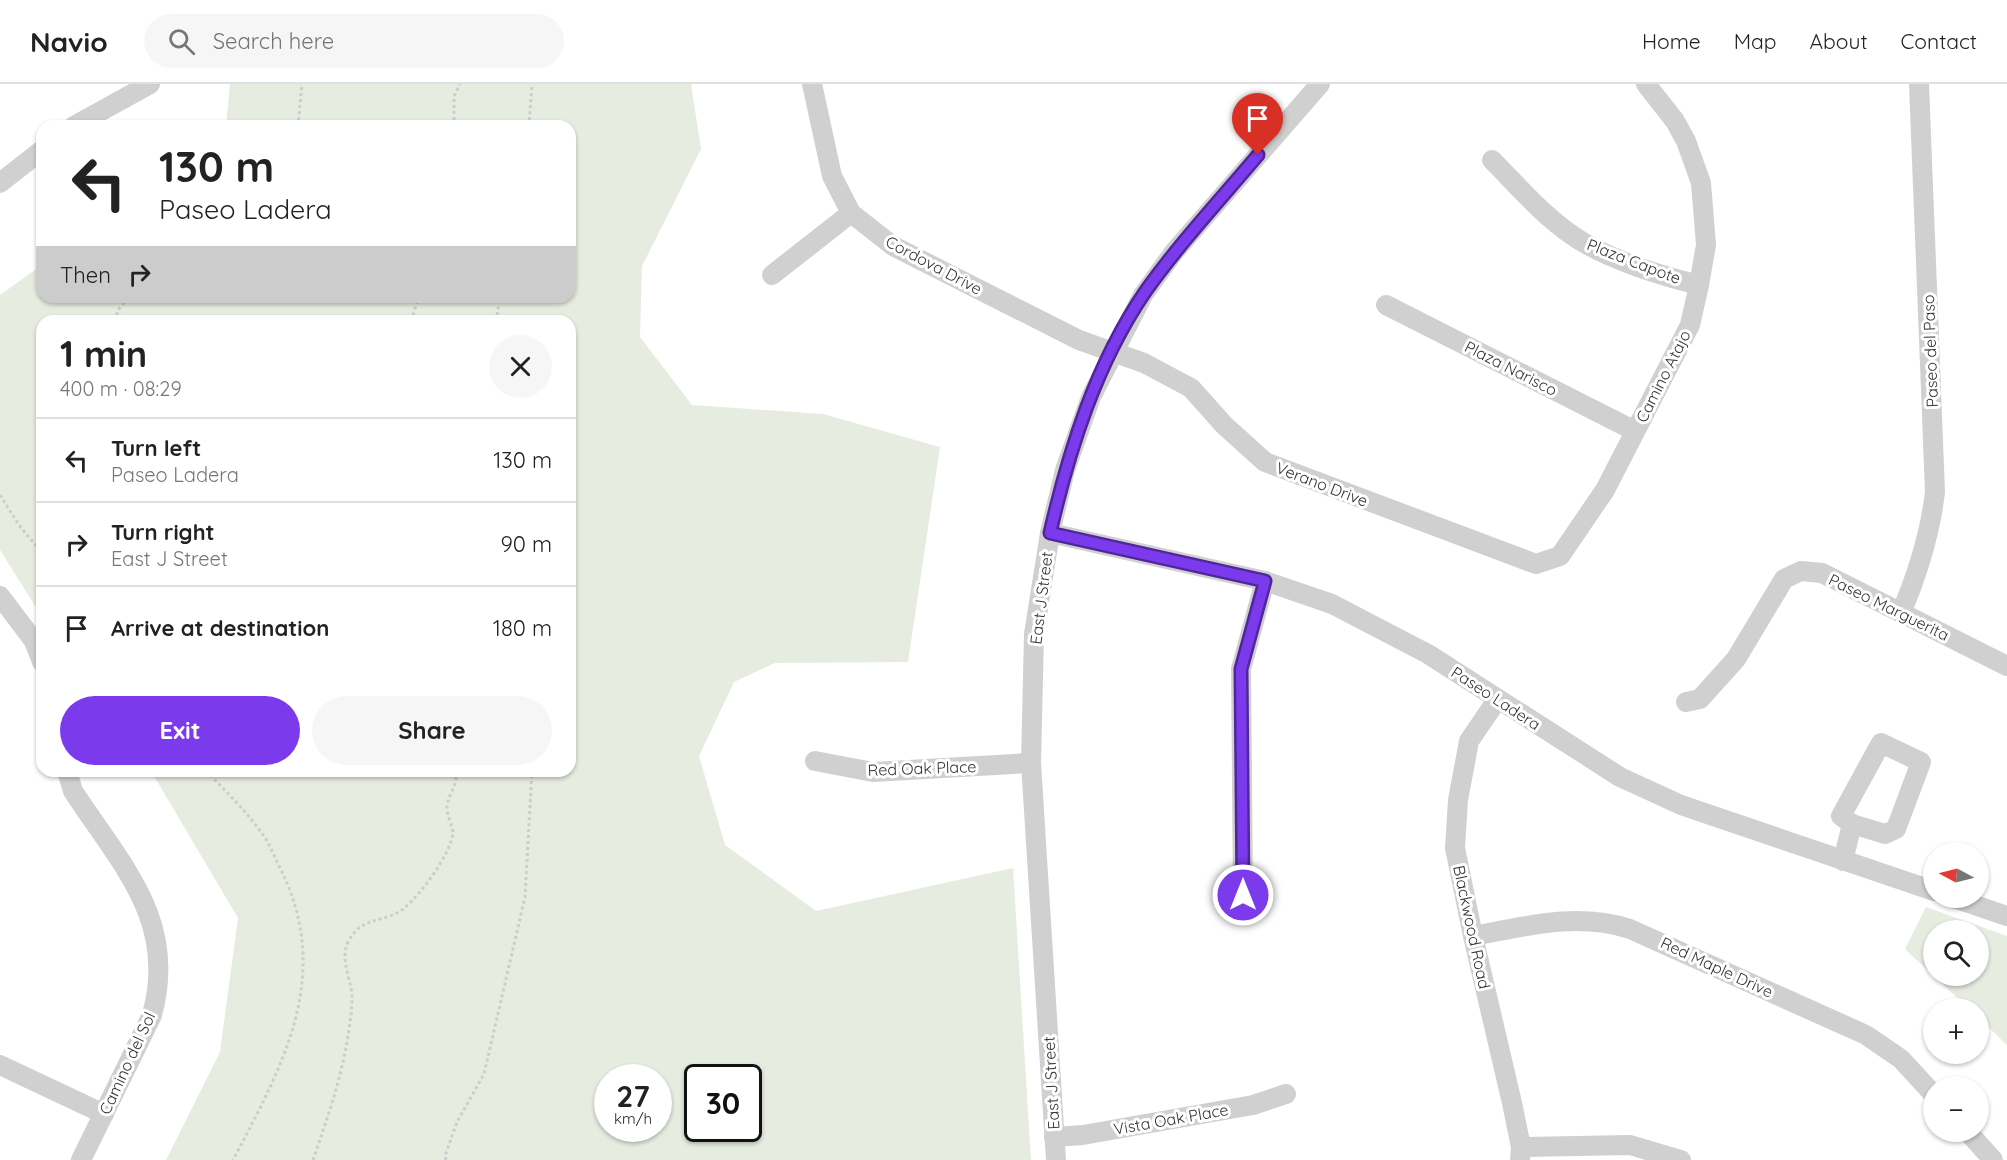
<!DOCTYPE html>
<html lang="en">
<head>
<meta charset="utf-8">
<style>
	:root { --surface:#fff; --page:#f6f6f6; --text:#222; --muted:#767676; --line:#e0e0e0; --accent:#7c3aed }
	body { margin:0; font-family:Quicksand,sans-serif; background:var(--page); color:var(--text); height:100vh; display:flex; flex-direction:column; font-size:22px; white-space:nowrap }
	* { box-sizing:border-box; margin:0 }
	p { font-size:20px; color:var(--muted) }
	.icon { flex:none; width:33px; height:33px; fill:none; stroke:currentColor; stroke-width:2; stroke-linecap:round; stroke-linejoin:round }
	.map { position:relative; flex:1; overflow:hidden }
	.details { position:absolute; left:36px; top:231px; width:540px; height:462px; display:flex; flex-direction:column; background:var(--surface); border-radius:18px; box-shadow:0 2px 4px #0004 }
	.details>* { flex:none }
	.guide { position:absolute; left:36px; top:36px; width:540px; height:183px; border-radius:18px; box-shadow:0 2px 4px #0004; background:#fff; color:var(--text); overflow:hidden }
	.needle { width:39px; rotate:277deg }
	.buttons { position:absolute; left:1923px; top:758px; display:grid; gap:12px }
	.buttons a { display:grid; place-items:center; width:66px; height:66px; border-radius:50%; background:var(--surface); box-shadow:0 2px 4px #0004; font-size:30px }
	.speed { position:absolute; left:594px; top:980px; display:flex; gap:12px; font-size:30px; font-weight:700; text-align:center }
	.speed>* { display:grid; place-content:center; width:78px; height:78px; border-radius:50%; background:var(--surface); box-shadow:0 2px 4px #0004; line-height:1 }
	.speed small { font-size:15px; font-weight:400 }
	.speed .limit { border:3px solid #111; border-radius:9px; background:#fff; color:#111 }
	.pin { position:absolute; display:grid; place-items:center; width:51px; height:51px; color:#fff; margin:-62px -26px; border-radius:50% 50% 50% 0; rotate:-45deg; box-shadow:0 0 6px #0007 }
	.pin .icon { rotate:45deg }
	.me { position:absolute; width:66px; margin:-33px; rotate:0deg; stroke-linejoin:round; filter:drop-shadow(0 0 4px #0008) }
	.turn { display:flex; align-items:center; gap:21px; height:126px; padding:0 24px; font-size:27px }
	.turn .icon { width:78px; height:78px; stroke-width:2.5 }
	.turn b { display:block; font-size:42px; line-height:51px }
	.then { display:flex; align-items:center; height:57px; padding:0 24px; background:#0003; gap:12px; font-size:22px }
	.round { display:grid; place-items:center; flex:none; width:63px; height:63px; border-radius:32px; background:var(--page) }
	.headline { display:flex; align-items:center; justify-content:space-between; height:102px; padding:0 24px }
	h1 { font-size:36px; font-weight:700; line-height:45px }
	.cta { display:flex; gap:12px; margin-top:auto; padding:12px 24px }
	.cta a { flex:1; height:69px; border-radius:36px; background:var(--accent); color:#fff; font-size:24px; font-weight:700; line-height:69px; text-align:center }
	.cta a+a { background:var(--page); color:var(--text) }
	ul { padding:0; list-style:none }
	li { display:flex; align-items:center; gap:18px; height:84px; padding:0 24px; border-top:2px solid var(--line) }
	li div { flex:1 }
	li b { display:block; font-size:22px }
	li em { font-style:normal }
	header { display:flex; align-items:center; gap:36px; box-sizing:border-box; height:84px; padding:0 30px; background:var(--surface); border-bottom:2px solid var(--line) }
	header strong { font-size:28px }
	nav { display:flex; gap:33px; margin-inline-start:auto; font-size:21px }
	.search { width:420px; height:54px; background:var(--page); display:flex; align-items:center; gap:15px; box-sizing:border-box; padding:0 21px; border-radius:33px; color:var(--muted); font-size:22px }
	.map>svg:first-child { display:block }
	.green { fill:#e6ecdf; fill-rule:evenodd }
	.lines { fill:none; stroke-linecap:round; stroke-linejoin:round }
	.path { stroke:#cdcdcd; stroke-width:3; stroke-dasharray:3 3; stroke-linecap:butt }
	.minor { stroke:#d0d0d0; stroke-width:20 }
	.route-casing { stroke:#51269a; stroke-width:15 }
	.route { stroke:#7c3aed; stroke-width:10 }
	.labels { text-anchor:middle; stroke-width:6; stroke-linejoin:round; paint-order:stroke }
	.street-label { font-size:16px; fill:#333; stroke:#fff }
</style>
</head>
<body>
<header>
<strong>Navio</strong>
<div class="search"><svg class="icon" aria-label="search" viewBox="0 0 24 24"><circle cx="10" cy="10" r="6"/><path d="M15 15l6 6"/></svg>Search here</div>
<nav><a>Home</a><a>Map</a><a>About</a><a>Contact</a></nav>
</header>
<div class="map">
<svg width="2007" height="1076" viewBox="0 0 2007 1076">
	<rect width="100%" height="100%" fill="#fff"/>
	<g class="green">
		<path d="M230,0H691L701,65L642,182L640,253L692,321L823,330L940,363L908,578L775,579L734,598L699,672L725,761L816,827L1013,784L1031,1076H166L220,968L238,834L151,687H570V237H42V533L0,466V211L42,181V213H570V42H226ZM608,993H658V1044H608ZM698,993H748V1044H698Z"/>
		<path d="M1926,823L2007,852V961L1979,934L1978,924H1968L1905,865ZM1934,846H1978V891H1934Z"/>
	</g>
	<g class="lines">
		<g class="path">
			<polyline points="298,42 302,0"/>
			<polyline points="454,42 454,12 460,0"/>
			<polyline points="529,42 532,0"/>
			<polyline points="115,237 118,226 129,213"/>
			<polyline points="411,237 419,213"/>
			<polyline points="496,237 500,213"/>
			<polyline points="0,411 19,441 42,469"/>
			<polyline points="570,545 574,557 570,564"/>
			<path d="M206,687C225,706 245,726 261,748C268,757 273,769 278,780C335,889 284,979 233,1076"/>
			<path d="M313,1076C331,1024 349,972 352,916C353,898 339,876 348,858C361,834 376,839 397,829C414,821 453,768 453,748C452,740 446,730 447,722C449,708 458,702 456,687"/>
			<polyline points="446,1076 445,1072 457,1038 484,990 525,813 532,687"/>
		</g>
		<g class="minor">
			<polyline points="812,0 832,92 851,129 893,162 1079,256 1144,279 1191,304 1224,341 1265,378 1536,480 1560,472 1605,406 1690,241 1699,201 1706,161 1701,99 1686,57 1675,37 1646,0"/>
			<polyline points="74,42 150,0"/>
			<path d="M1492,76C1521,105 1549,139 1586,160C1620,179 1662,192 1699,201"/>
			<polyline points="0,99 42,66"/>
			<polyline points="772,191 851,129"/>
			<polyline points="1386,221 1635,347"/>
			<polyline points="1050,449 1265,497 1332,520 1428,570 1620,693 1681,721 1934,807"/>
			<polyline points="0,512 34,557 42,578"/>
			<path d="M1901,529C1918,489 1930,451 1935,408L1919,0"/>
			<polyline points="1497,616 1469,657 1458,716 1455,764 1473,852 1512,1019 1521,1063 1520,1076"/>
			<polyline points="1686,618 1700,615 1736,575 1784,495 1801,487 1822,489 2007,582"/>
			<polygon points="1881,659 1921,678 1896,745 1885,750 1852,740 1841,732"/>
			<polyline points="815,677 873,688 1031,679"/>
			<path d="M67,687L73,707C121,781 178,836 152,931L81,1076"/>
			<polyline points="1843,777 1852,740"/>
			<polyline points="1243,811 1241,585 1265,497"/>
			<polyline points="1951,813 2007,832"/>
			<path d="M1473,852C1526,842 1577,828 1630,845L1866,951L1901,975L1934,1011"/>
			<polyline points="0,981 104,1030"/>
			<polyline points="1967,1047 1993,1076"/>
			<polyline points="1054,1053 1083,1051 1253,1021 1286,1010"/>
			<polyline points="1521,1063 1630,1061 1681,1076"/>
			<polyline points="1056,1076 1031,679 1034,550 1050,449 1065,386 1091,313 1143,211 1174,168 1320,0"/>
		</g>
	</g>
	<g class="lines">
		<g class="route-casing">
			<path id="route" d="M1243,811L1241,585L1265,497L1050,449C1069,366 1096,280 1145,208C1179,160 1220,116 1258,71"/>
		</g>
		<use href="#route" class="route"/>
	</g>
	<g class="labels">
		<g class="street-label">
			<text transform="translate(1634 177) rotate(21)" y="6">Plaza Capote</text>
			<text transform="translate(934 181) rotate(28)" y="6">Cordova Drive</text>
			<text transform="translate(1930 267) rotate(-92)" y="6">Paseo del Paso</text>
			<text transform="translate(1511 284) rotate(27)" y="6">Plaza Narisco</text>
			<text transform="translate(1663 292) rotate(-63)" y="6">Camino Atajo</text>
			<text transform="translate(1322 400) rotate(21)" y="6">Verano Drive</text>
			<text transform="translate(1041 514) rotate(-83)" y="6">East J Street</text>
			<text transform="translate(1889 523) rotate(26)" y="6">Paseo Marguerita</text>
			<text transform="translate(1496 614) rotate(33)" y="6">Paseo Ladera</text>
			<text transform="translate(922 684) rotate(-2)" y="6">Red Oak Place</text>
			<text transform="translate(1472 843) rotate(78)" y="6">Blackwood Road</text>
			<text transform="translate(1717 883) rotate(25)" y="6">Red Maple Drive</text>
			<text transform="translate(127 979) rotate(-65)" y="6">Camino del Sol</text>
			<text transform="translate(1051 999) rotate(-93)" y="6">East J Street</text>
			<text transform="translate(1171 1035) rotate(-10)" y="6">Vista Oak Place</text>
		</g>
	</g>
</svg>
<div class="buttons">
<a><svg class="needle" viewBox="-14 -14 28 28"><path d="M0-13l5 13h-10z" fill="#e53935"/><path d="M0 13l5-13h-10z" fill="#767676"/></svg></a>
<a><svg class="icon" aria-label="search" viewBox="0 0 24 24"><circle cx="10" cy="10" r="6"/><path d="M15 15l6 6"/></svg></a>
<a>+</a>
<a>−</a>
</div>
<div class="speed"><div>27<small>km/h</small></div><div class="limit">30</div></div>
<div class="pin" style="left:1258px;top:71px;background:#d93025"><svg class="icon" aria-label="arrive" viewBox="0 0 24 24"><path d="M6 21V4h12l-3 4 3 4H6"/></svg></div>
<svg class="me" style="left:1243px;top:811px" viewBox="-20 -20 40 40"><circle r="17" fill="#7c3aed" stroke="#fff" stroke-width="3"/><path d="M0-11L8 9 0 5-8 9z" fill="#fff"/></svg>
<div class="guide">
<div class="turn"><svg class="icon" aria-label="left" viewBox="0 0 24 24"><path d="M17 20v-9H6M10 6l-5 5 5 5"/></svg><div><b>130 m</b>Paseo Ladera</div></div>
<div class="then">Then<svg class="icon" aria-label="right" viewBox="0 0 24 24"><path d="M7 20v-9h11M14 6l5 5-5 5"/></svg></div>
</div>
<section class="details">
<div class="headline"><div><h1>1 min</h1><p>400 m · 08:29</p></div><a class="round"><svg class="icon" aria-label="close" viewBox="0 0 24 24"><path d="M6 6l12 12M18 6L6 18"/></svg></a></div>
<ul>
<li><svg class="icon" aria-label="left" viewBox="0 0 24 24"><path d="M17 20v-9H6M10 6l-5 5 5 5"/></svg><div><b>Turn left</b><p>Paseo Ladera</p></div><em>130 m</em></li>
<li><svg class="icon" aria-label="right" viewBox="0 0 24 24"><path d="M7 20v-9h11M14 6l5 5-5 5"/></svg><div><b>Turn right</b><p>East J Street</p></div><em>90 m</em></li>
<li><svg class="icon" aria-label="arrive" viewBox="0 0 24 24"><path d="M6 21V4h12l-3 4 3 4H6"/></svg><div><b>Arrive at destination</b></div><em>180 m</em></li>
</ul>
<div class="cta"><a>Exit</a><a>Share</a></div>
</section>
</div>
</body>
</html>
